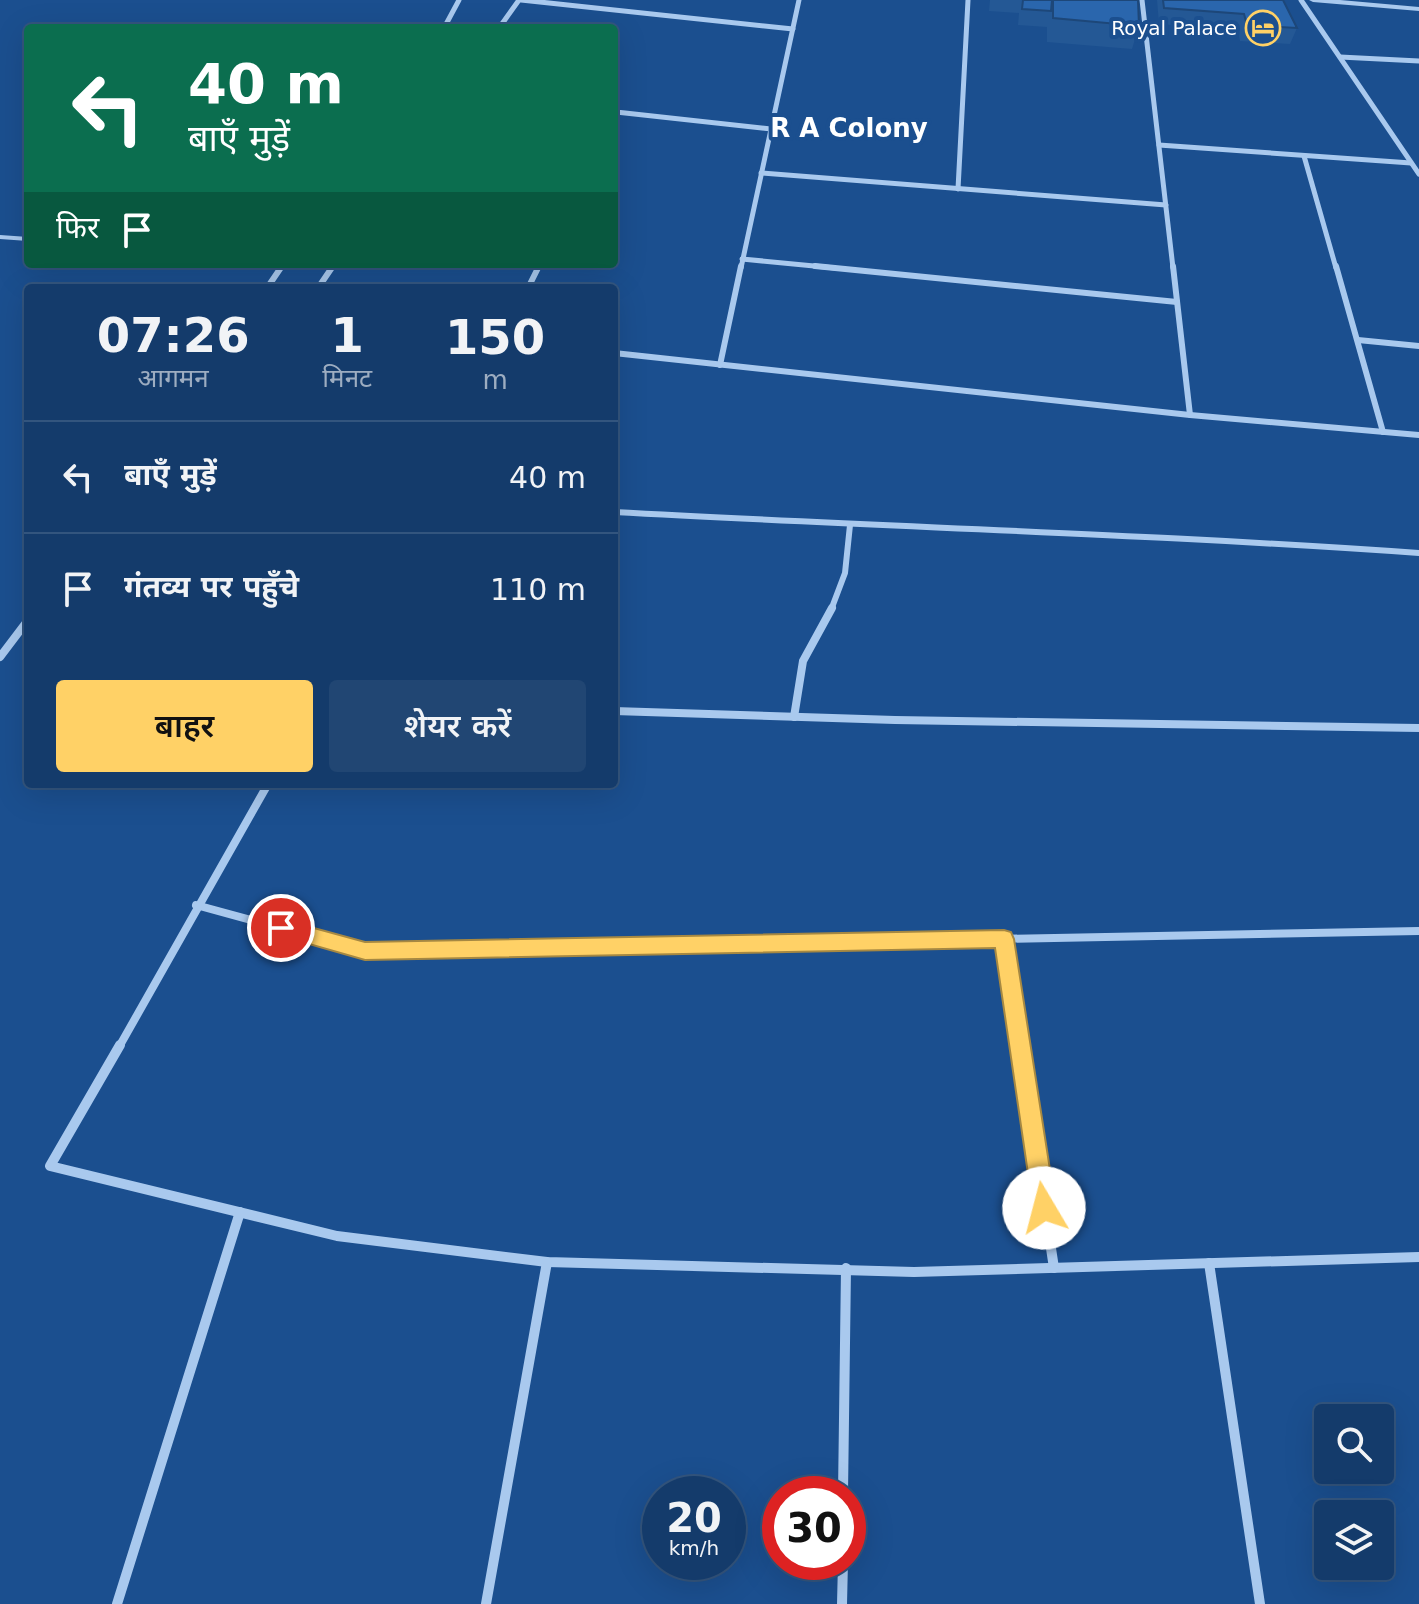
<!DOCTYPE html>
<html lang="hi">
<head>
<meta charset="utf-8">
<style>
	:root { --surface:#143b6b; --page:#214673; --text:#f1f3f6; --muted:#9dadc1; --line:#33557e; --accent:#ffd166 }
	body { margin:0; font-family:"DejaVu Sans","Noto Sans Devanagari",sans-serif; background:var(--page); color:var(--text); height:100vh; display:flex; flex-direction:column; font-size:30px; white-space:nowrap }
	* { box-sizing:border-box; margin:0 }
	p { font-size:26px; color:var(--muted) }
	.icon { flex:none; width:44px; height:44px; fill:none; stroke:currentColor; stroke-width:2; stroke-linecap:round; stroke-linejoin:round }
	.map { position:relative; flex:1; overflow:hidden }
	.panel { position:absolute; left:24px; top:284px; width:594px; height:504px; display:flex; flex-direction:column; background:var(--surface); border-radius:8px; box-shadow:0 8px 32px #0002,0 0 0 2px var(--line) }
	.panel>* { flex:none }
	.hud { position:absolute; left:24px; top:24px; width:594px; height:244px; border-radius:8px; box-shadow:0 8px 32px #0002,0 0 0 2px var(--line); background:#0b6e4f; color:#fff; overflow:hidden }
	.controls { position:absolute; left:1314px; top:1404px; display:grid; gap:16px }
	.controls a { display:grid; place-items:center; width:80px; height:80px; border-radius:8px; background:var(--surface); box-shadow:0 8px 32px #0002,0 0 0 2px var(--line); font-size:40px }
	.speed { position:absolute; left:642px; top:1476px; display:flex; gap:16px; font-size:40px; font-weight:700; text-align:center }
	.speed>* { display:grid; place-content:center; width:104px; height:104px; border-radius:50%; background:var(--surface); box-shadow:0 8px 32px #0002,0 0 0 2px var(--line); line-height:1 }
	.speed small { font-size:20px; font-weight:400 }
	.speed .limit { border:12px solid #d22; background:#fff; color:#111 }
	.pin { position:absolute; display:grid; place-items:center; width:68px; height:68px; color:#fff; margin:-34px; border:4px solid #fff; border-radius:50%; box-shadow:0 2px 8px #0007 }
	.me { position:absolute; width:88px; margin:-44px; rotate:352deg; stroke-linejoin:round; filter:drop-shadow(0 0 6px #0008) }
	.turn { display:flex; align-items:center; gap:28px; height:168px; padding:0 32px; font-size:36px }
	.turn .icon { width:104px; height:104px; stroke-width:2.5 }
	.turn b { display:block; font-size:56px; line-height:68px }
	.then { display:flex; align-items:center; height:76px; padding:0 32px; background:#0003; gap:16px; font-size:30px }
	.eta { display:flex; justify-content:space-evenly; align-items:center; height:136px; text-align:center }
	.eta b { font-size:48px; font-weight:600; line-height:56px }
	.action { display:flex; gap:16px; margin-top:auto; padding:16px 32px }
	.action a { flex:1; height:92px; border-radius:8px; background:var(--accent); color:#111; font-size:32px; font-weight:600; line-height:92px; text-align:center }
	.action a+a { background:var(--page); color:var(--text) }
	ul { padding:0; list-style:none }
	li { display:flex; align-items:center; gap:24px; height:112px; padding:0 32px; border-top:2px solid var(--line) }
	li div { flex:1 }
	li b { display:block; font-size:30px }
	li em { font-style:normal }
	.map>svg:first-child { display:block }
	.lines { fill:none; stroke-linecap:round; stroke-linejoin:round }
	.service { stroke:#a9c9ee; stroke-width:4 }
	.minor-far3 { stroke:#a9c9ee; stroke-width:5 }
	.minor-far2 { stroke:#a9c9ee; stroke-width:6 }
	.minor-far1 { stroke:#a9c9ee; stroke-width:8 }
	.minor { stroke:#a9c9ee; stroke-width:10 }
	.tertiary { fill:#a9c9ee; fill-rule:evenodd }
	.wall { fill:#245895 }
	.building { fill:#2a66ad; stroke:#1d4779; stroke-width:2 }
	.route { fill:#ffd166; stroke:#a68842; stroke-width:2 }
	.labels { text-anchor:middle; stroke-width:8; stroke-linejoin:round; paint-order:stroke }
	.far-poi-label { font-size:20px; fill:#fff; stroke:#1b4f8f; text-anchor:end }
	.far-district-label { font-size:26px; font-weight:bold; fill:#fff; stroke:#1b4f8f }
</style>
</head>
<body>
<div class="map">
<svg width="1419" height="1604" viewBox="0 0 1419 1604">
	<rect width="100%" height="100%" fill="#1b4f8f"/>
	<g class="lines">
		<polyline class="service" points="0,237 28,239"/>
		<g class="minor-far3">
			<polyline points="521,0 793,29"/>
			<polyline points="1142,0 1173,268"/>
			<polyline points="1301,0 1419,174"/>
			<polyline points="444,28 459,0"/>
			<polyline points="499,28 519,0"/>
			<polyline points="1340,57 1419,61"/>
			<polyline points="616,112 771,129"/>
			<polyline points="1159,145 1411,163"/>
			<polyline points="1304,156 1336,268"/>
			<polyline points="761,173 1166,205"/>
			<polyline points="958,189 968,0"/>
			<polyline points="742,259 835,268"/>
			<polyline points="280,268 283,264"/>
			<polyline points="331,268 334,264"/>
			<polyline points="538,268 540,264"/>
			<polyline points="741,268 799,0"/>
		</g>
		<g class="minor-far2">
			<polyline points="815,266 1177,302"/>
			<polyline points="1173,266 1190,415"/>
			<polyline points="1336,266 1383,432"/>
			<polyline points="267,288 282,266"/>
			<polyline points="318,288 333,266"/>
			<polyline points="528,288 539,266"/>
			<polyline points="1358,340 1419,346"/>
			<polyline points="614,353 1190,415 1419,435"/>
			<polyline points="720,365 741,266"/>
			<path d="M614,512C882,527 1151,534 1419,553"/>
			<polyline points="831,610 845,573 850,525"/>
		</g>
		<g class="minor-far1">
			<polyline points="0,657 28,620"/>
			<polyline points="614,711 895,720 1419,728"/>
			<polyline points="794,717 803,661 832,608"/>
			<polyline points="196,905 365,951 1419,931"/>
			<polyline points="1004,939 1020,1047"/>
			<polyline points="119,1047 268,784"/>
		</g>
		<g class="minor">
			<polyline points="120,1045 50,1166 337,1236 547,1262 914,1272 1419,1257"/>
			<polyline points="1020,1045 1054,1268"/>
			<polyline points="1209,1263 1260,1604"/>
			<polyline points="843,1494 846,1268"/>
			<polyline points="117,1604 240,1212"/>
			<polyline points="486,1604 547,1262"/>
			<polyline points="842,1604 843,1562"/>
		</g>
		<polygon class="tertiary" points="1309,0 1340,0 1419,7 1419,11 1313,2"/>
	</g>
	<g class="wall">
		<polygon points="990,0 1138,0 1139,26 1132,49 1047,42 1047,27 1018,25 1019,13 989,11"/>
		<polygon points="1157,0 1283,0 1297,28 1290,44 1240,41 1238,30 1159,24"/>
	</g>
	<g class="building">
		<polygon points="1023,0 1052,0 1051,11 1022,9"/>
		<polygon points="1053,0 1138,0 1139,26 1053,18"/>
		<polygon points="1163,0 1283,0 1297,28 1247,25 1244,14 1164,8"/>
	</g>
	<polygon class="route" points="281,919 365,942 1004,930 1011,932 1014,939 1056,1208 1052,1216 1044,1219 1036,1216 1033,1208 995,948 365,960 274,934 271,928 274,922"/>
	<defs>
		<g id="hotel-ring" transform="scale(1.8)"><circle r="9.5" fill="#1b4f8f" stroke="#ffd166" stroke-width="1.5"/><path d="M-6-4.5h1.5V1H6V5H4.5V3h-9V5H-6ZM-4 0a1.8 1.8 0 1 1 3.6 0ZM.5 0V-2.5h3Q6-2.5 6 0Z" fill="#ffd166"/></g>
	</defs>
	<g fill-rule="evenodd">
		<use href="#hotel-ring" x="1263" y="28"/>
	</g>
	<g class="labels">
		<g class="far-poi-label">
			<text x="1237" y="35">Royal Palace</text>
		</g>
		<g class="far-district-label">
			<text x="849" y="137">R A Colony</text>
		</g>
	</g>
</svg>
<div class="controls">
<a><svg class="icon" aria-label="search" viewBox="0 0 24 24"><circle cx="10" cy="10" r="6"/><path d="M15 15l6 6"/></svg></a>
<a><svg class="icon" aria-label="layers" viewBox="0 0 24 24"><path d="M12 4l9 5-9 5-9-5zM3 14l9 5 9-5"/></svg></a>
</div>
<div class="speed"><div>20<small>km/h</small></div><div class="limit">30</div></div>
<div class="pin" style="left:281px;top:928px;background:#d93025"><svg class="icon" aria-label="arrive" viewBox="0 0 24 24"><path d="M6 21V4h12l-3 4 3 4H6"/></svg></div>
<svg class="me" style="left:1044px;top:1208px" viewBox="-20 -20 40 40"><circle r="19" fill="#fff"/><path d="M0-13L10 11 0 6-10 11z" fill="#ffd166"/></svg>
<div class="hud">
<div class="turn"><svg class="icon" aria-label="left" viewBox="0 0 24 24"><path d="M17 20v-9H6M10 6l-5 5 5 5"/></svg><div><b>40 m</b>बाएँ मुड़ें</div></div>
<div class="then">फिर<svg class="icon" aria-label="arrive" viewBox="0 0 24 24"><path d="M6 21V4h12l-3 4 3 4H6"/></svg></div>
</div>
<section class="panel">
<div class="eta">
<div><b>07:26</b><p>आगमन</p></div>
<div><b>1</b><p>मिनट</p></div>
<div><b>150</b><p>m</p></div>
</div>
<ul>
<li><svg class="icon" aria-label="left" viewBox="0 0 24 24"><path d="M17 20v-9H6M10 6l-5 5 5 5"/></svg><div><b>बाएँ मुड़ें</b></div><em>40 m</em></li>
<li><svg class="icon" aria-label="arrive" viewBox="0 0 24 24"><path d="M6 21V4h12l-3 4 3 4H6"/></svg><div><b>गंतव्य पर पहुँचे</b></div><em>110 m</em></li>
</ul>
<div class="action"><a>बाहर</a><a>शेयर करें</a></div>
</section>
</div>
</body>
</html>
